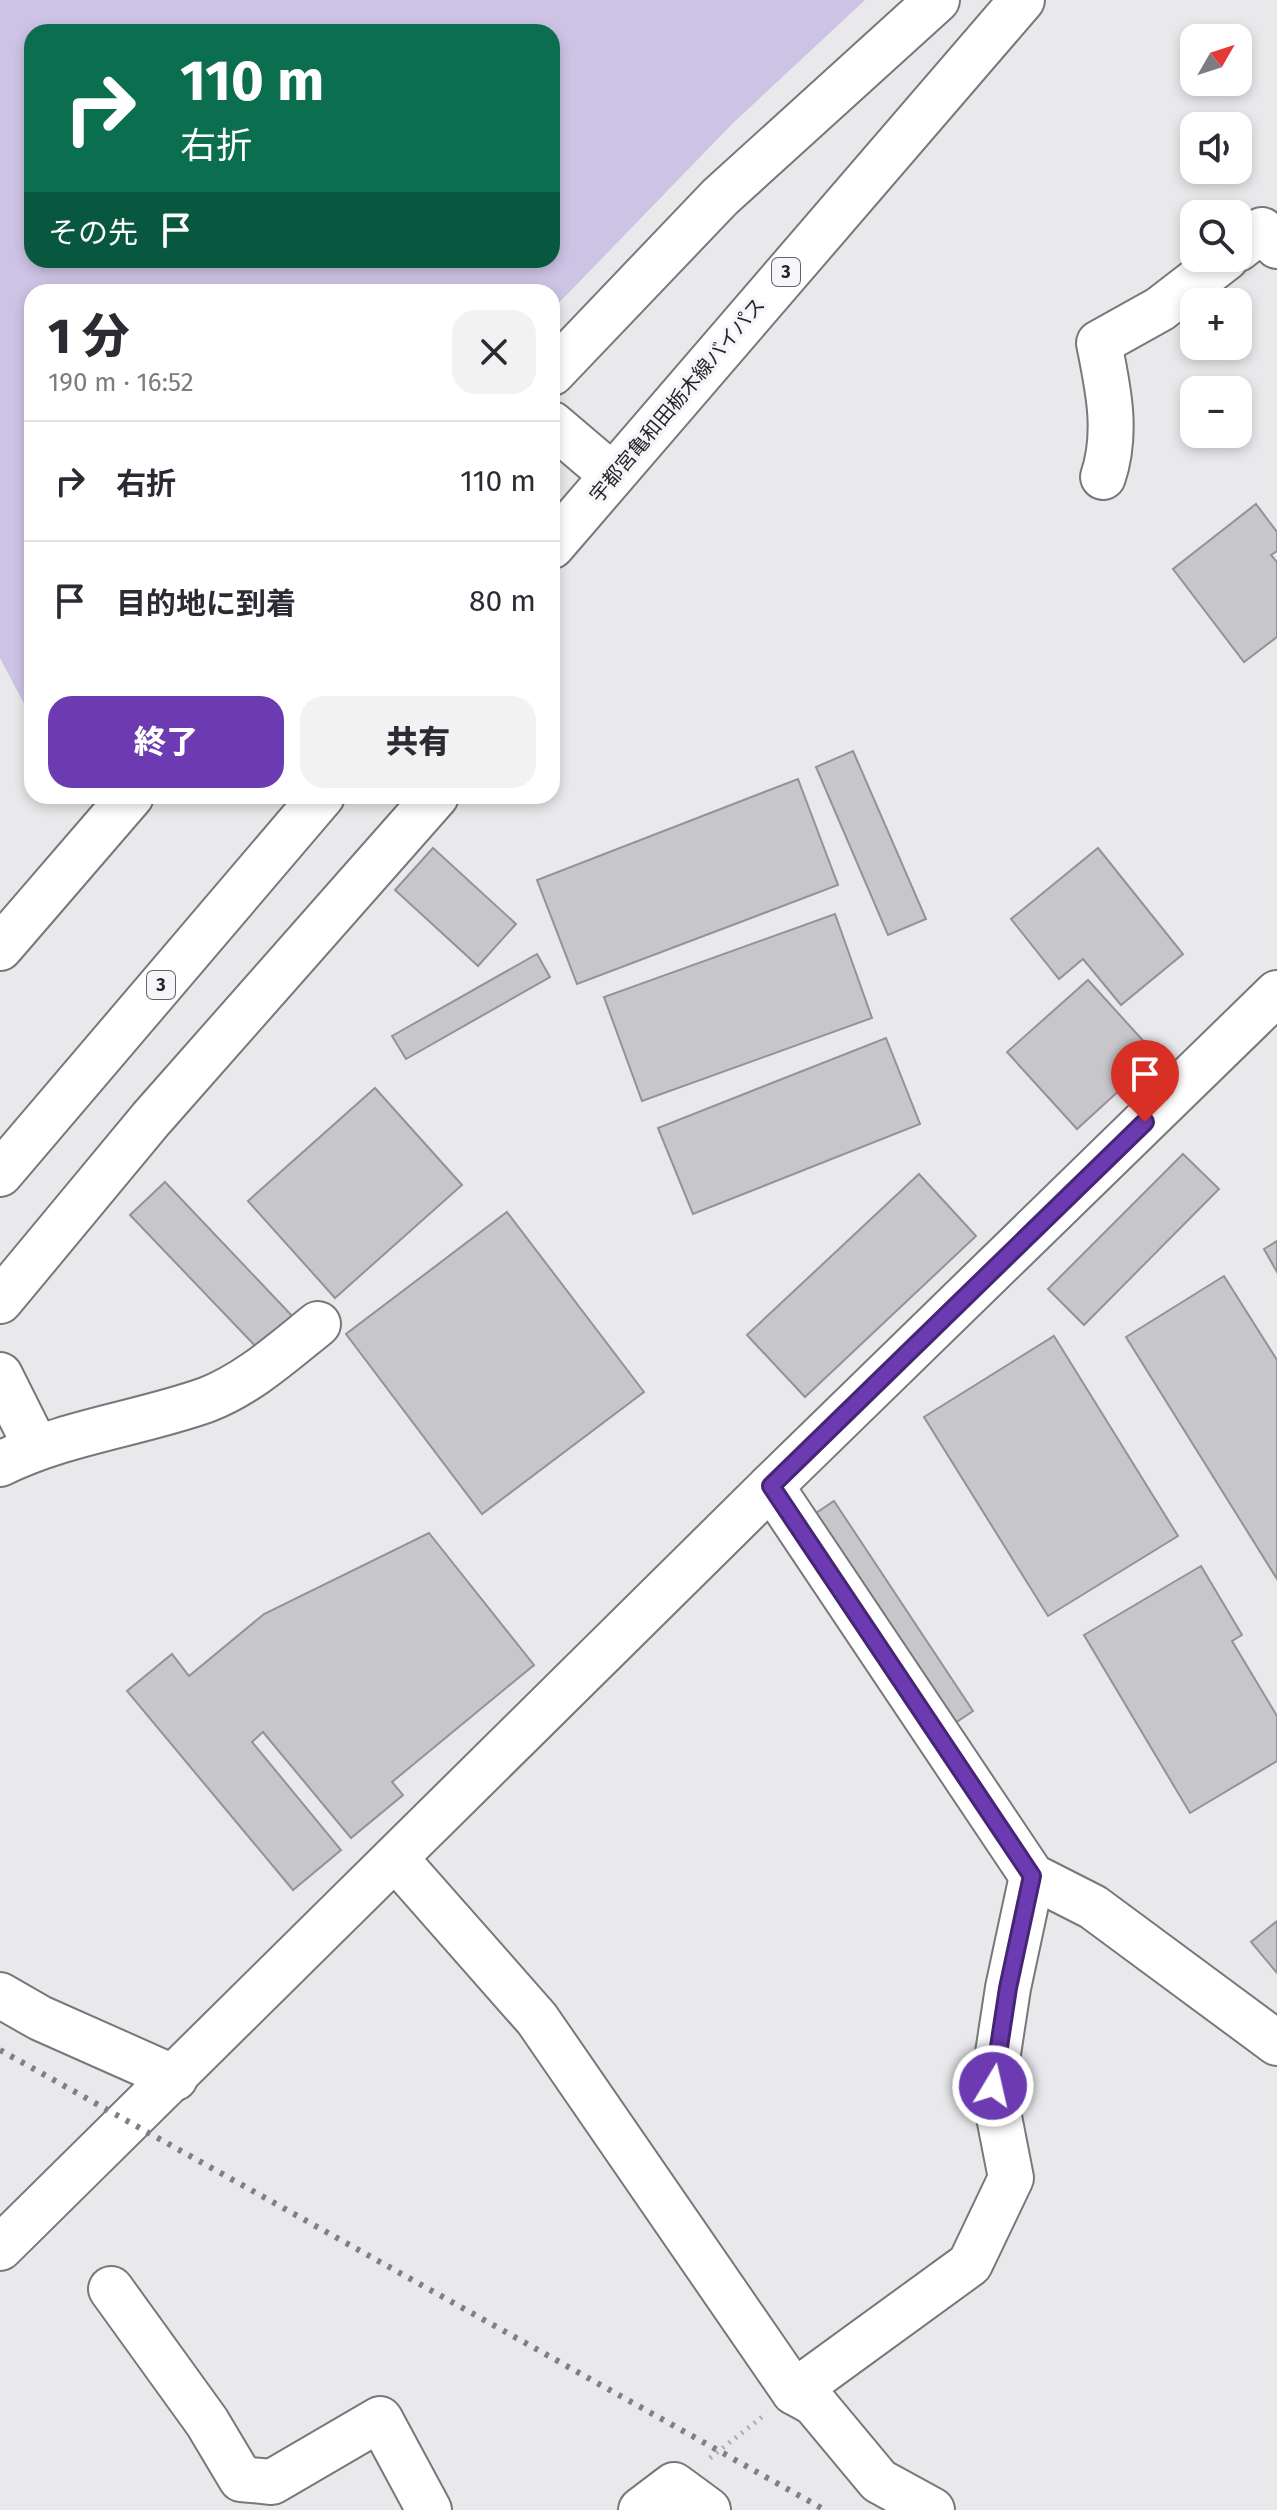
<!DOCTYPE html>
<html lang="ja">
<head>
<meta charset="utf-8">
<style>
	:root { --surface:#fff; --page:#f2f2f3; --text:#2b2b33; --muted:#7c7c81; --line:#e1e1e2; --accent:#6c3bb2 }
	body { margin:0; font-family:"Fira Sans","Noto Sans JP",sans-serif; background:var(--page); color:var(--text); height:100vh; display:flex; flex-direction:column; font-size:30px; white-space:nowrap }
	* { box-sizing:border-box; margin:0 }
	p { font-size:26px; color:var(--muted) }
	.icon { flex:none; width:44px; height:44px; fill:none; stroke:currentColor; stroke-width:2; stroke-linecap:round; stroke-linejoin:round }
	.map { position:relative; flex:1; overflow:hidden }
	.side { position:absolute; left:24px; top:284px; width:536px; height:520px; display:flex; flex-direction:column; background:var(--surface); border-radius:24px; box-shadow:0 4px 12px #0003 }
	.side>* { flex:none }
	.guide { position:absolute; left:24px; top:24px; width:536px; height:244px; border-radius:24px; box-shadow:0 4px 12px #0003; background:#0b6e4f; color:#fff; overflow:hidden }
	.needle { width:52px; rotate:51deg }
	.controls { position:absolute; left:1180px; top:24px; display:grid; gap:16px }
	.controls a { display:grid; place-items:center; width:72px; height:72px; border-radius:16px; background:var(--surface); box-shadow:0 4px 12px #0003; font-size:40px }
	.pin { position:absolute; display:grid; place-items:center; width:68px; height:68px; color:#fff; margin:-82px -34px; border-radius:50% 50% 50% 0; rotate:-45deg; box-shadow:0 0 8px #0007 }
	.pin .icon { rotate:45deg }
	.me { position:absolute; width:88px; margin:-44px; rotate:9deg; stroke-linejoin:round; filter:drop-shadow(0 0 6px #0008) }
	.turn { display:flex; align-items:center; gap:28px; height:168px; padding:0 24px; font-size:36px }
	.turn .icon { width:104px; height:104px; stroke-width:2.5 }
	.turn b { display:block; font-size:56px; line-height:68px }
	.then { display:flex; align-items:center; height:76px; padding:0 24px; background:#0003; gap:16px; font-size:30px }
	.round { display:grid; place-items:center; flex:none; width:84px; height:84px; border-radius:24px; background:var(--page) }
	.head { display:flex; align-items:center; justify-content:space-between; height:136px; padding:0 24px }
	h1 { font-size:48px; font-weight:800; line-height:60px }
	.action { display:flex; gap:16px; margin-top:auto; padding:16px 24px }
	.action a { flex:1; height:92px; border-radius:24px; background:var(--accent); color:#fff; font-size:32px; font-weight:800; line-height:92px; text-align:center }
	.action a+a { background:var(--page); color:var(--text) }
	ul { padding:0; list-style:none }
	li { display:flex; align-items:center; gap:24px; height:120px; padding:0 24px; border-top:2px solid var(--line) }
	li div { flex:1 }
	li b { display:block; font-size:30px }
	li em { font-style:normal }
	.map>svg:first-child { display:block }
	.green { fill:#cdc3e5; fill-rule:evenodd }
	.building { fill:#c7c6ca; stroke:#939295; stroke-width:2 }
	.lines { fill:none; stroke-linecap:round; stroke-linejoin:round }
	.minor-casing { stroke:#78777a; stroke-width:48 }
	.major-casing { stroke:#78777a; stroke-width:48 }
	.path { stroke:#aeadb0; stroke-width:5; stroke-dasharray:2 6; stroke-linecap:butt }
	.minor { stroke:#fff; stroke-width:44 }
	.major { stroke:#fff; stroke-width:44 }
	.rail { stroke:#807f82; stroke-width:6; stroke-dasharray:4 8; stroke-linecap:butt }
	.route-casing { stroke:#462674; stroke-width:20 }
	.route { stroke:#6c3bb2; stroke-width:14 }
	.labels { text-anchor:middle; stroke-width:7; stroke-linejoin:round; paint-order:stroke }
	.shield { fill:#f6f5f9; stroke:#646366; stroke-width:2 }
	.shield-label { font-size:18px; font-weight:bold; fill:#262527 }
	.street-label { font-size:20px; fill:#262527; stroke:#f6f5f9 }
</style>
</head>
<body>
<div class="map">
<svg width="1277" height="2510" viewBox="0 0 1277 2510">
	<rect width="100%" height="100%" fill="#e9e8eb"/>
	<path class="green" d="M0,0H865L732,124L552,310V292H32V719L0,658ZM32,32H552V260H32Z"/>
	<g class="building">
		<polygon points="1256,504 1277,532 1277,551 1271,555 1277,562 1277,637 1244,662 1173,569"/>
		<polygon points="853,751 926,919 888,935 816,767"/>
		<polygon points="798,779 838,885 577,984 537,880"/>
		<polygon points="433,848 516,924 478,966 395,890"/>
		<polygon points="1098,848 1183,954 1121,1005 1083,959 1059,979 1011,919"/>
		<polygon points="835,914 872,1018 642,1101 604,997"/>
		<polygon points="537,954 550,977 406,1059 392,1036"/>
		<polygon points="1088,980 1157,1056 1077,1129 1007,1052"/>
		<polygon points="886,1038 920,1124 693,1214 658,1128"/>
		<polygon points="375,1088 462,1185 335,1298 248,1201"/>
		<polygon points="1183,1154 1219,1189 1084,1325 1048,1289"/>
		<polygon points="919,1174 976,1236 805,1397 747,1335"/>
		<polygon points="165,1182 295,1319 261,1352 130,1215"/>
		<polygon points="507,1212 644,1392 482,1514 346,1334"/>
		<polygon points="1277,1241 1277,1272 1264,1249"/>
		<polygon points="1224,1276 1277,1360 1277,1579 1126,1337"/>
		<polygon points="1054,1336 1178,1536 1048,1616 924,1417"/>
		<polygon points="834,1501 973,1711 952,1725 813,1515"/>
		<polygon points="429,1533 534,1665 392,1782 403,1795 351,1838 263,1732 252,1742 341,1850 293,1890 127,1691 172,1654 189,1676 264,1614"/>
		<polygon points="1201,1566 1242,1635 1232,1641 1277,1716 1277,1761 1190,1813 1084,1635"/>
		<polygon points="1277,1921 1277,1973 1251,1942"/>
	</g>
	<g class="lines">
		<g class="minor-casing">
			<g id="minor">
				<polyline points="1238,249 1262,230 1277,246"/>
				<polyline points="552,373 720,197 937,0"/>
				<polyline points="552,424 612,475"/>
				<path d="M1103,477C1118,432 1108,388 1099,343L1160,309L1226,258"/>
				<polyline points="0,948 131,796"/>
				<polyline points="0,1301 151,1119 436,796"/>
				<polyline points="0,1375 36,1447"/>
				<path d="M0,1464C65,1432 138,1424 206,1400C248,1384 283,1352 318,1324"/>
				<polyline points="771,1486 1032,1876 1093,1907 1277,2043"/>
				<polyline points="396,1859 537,2019 794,2392 814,2403 879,2481 932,2510"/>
				<polyline points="0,1995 40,2018 175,2078"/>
				<polyline points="0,2248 771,1486 1277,993"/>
				<polyline points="111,2289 207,2422 241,2479 272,2482 380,2419 429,2510"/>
				<polyline points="794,2392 970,2264 1011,2178 993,2086 1008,1988 1032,1876"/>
				<polyline points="641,2510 674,2485 708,2510"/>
			</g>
		</g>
		<g class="major-casing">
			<g id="major">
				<polyline points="552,546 1022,0"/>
				<polyline points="0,1174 322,796"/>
			</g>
		</g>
		<polyline class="path" points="710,2458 762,2417"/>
		<use href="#minor" class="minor"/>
		<use href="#major" class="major"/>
		<polyline class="rail" points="0,2050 825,2510"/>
	</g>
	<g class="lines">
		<g class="route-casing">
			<polyline id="route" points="993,2086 1008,1988 1032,1876 771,1486 1145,1122"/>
		</g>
		<use href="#route" class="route"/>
	</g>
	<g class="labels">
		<g class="shield">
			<rect x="772" y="258" width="28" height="28" rx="6"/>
			<rect x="147" y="971" width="28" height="28" rx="6"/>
		</g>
		<g class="shield-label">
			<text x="786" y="278">3</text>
			<text x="161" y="991">3</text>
		</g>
		<g class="street-label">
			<text transform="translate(677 400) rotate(-50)" y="7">宇都宮亀和田栃木線バイパス</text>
		</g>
	</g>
</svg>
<div class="controls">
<a><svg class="needle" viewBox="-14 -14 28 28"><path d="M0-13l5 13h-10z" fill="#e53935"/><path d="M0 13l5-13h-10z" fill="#7c7c81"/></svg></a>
<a><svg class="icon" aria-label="sound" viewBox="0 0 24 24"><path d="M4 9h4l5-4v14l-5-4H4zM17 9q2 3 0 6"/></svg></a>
<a><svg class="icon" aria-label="search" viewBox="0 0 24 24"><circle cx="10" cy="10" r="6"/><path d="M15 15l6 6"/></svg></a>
<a>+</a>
<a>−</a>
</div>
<div class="pin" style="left:1145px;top:1122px;background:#d93025"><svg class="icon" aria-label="arrive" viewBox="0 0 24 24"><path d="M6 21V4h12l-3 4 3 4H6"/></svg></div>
<svg class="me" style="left:993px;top:2086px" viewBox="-20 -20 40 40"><circle r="17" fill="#6c3bb2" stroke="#fff" stroke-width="3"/><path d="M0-11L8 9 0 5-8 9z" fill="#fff"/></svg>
<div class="guide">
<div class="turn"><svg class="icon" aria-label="right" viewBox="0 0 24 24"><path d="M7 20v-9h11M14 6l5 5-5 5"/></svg><div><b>110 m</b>右折</div></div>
<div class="then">その先<svg class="icon" aria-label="arrive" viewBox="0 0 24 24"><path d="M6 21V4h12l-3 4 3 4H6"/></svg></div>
</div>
<section class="side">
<div class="head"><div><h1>1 分</h1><p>190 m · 16:52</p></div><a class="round"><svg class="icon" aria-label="close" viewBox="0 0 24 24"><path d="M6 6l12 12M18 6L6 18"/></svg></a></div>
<ul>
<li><svg class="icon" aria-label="right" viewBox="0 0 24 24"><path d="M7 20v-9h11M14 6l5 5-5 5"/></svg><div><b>右折</b></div><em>110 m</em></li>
<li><svg class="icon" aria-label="arrive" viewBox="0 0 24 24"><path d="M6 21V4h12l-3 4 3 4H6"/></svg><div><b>目的地に到着</b></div><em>80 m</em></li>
</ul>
<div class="action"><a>終了</a><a>共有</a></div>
</section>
</div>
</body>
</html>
